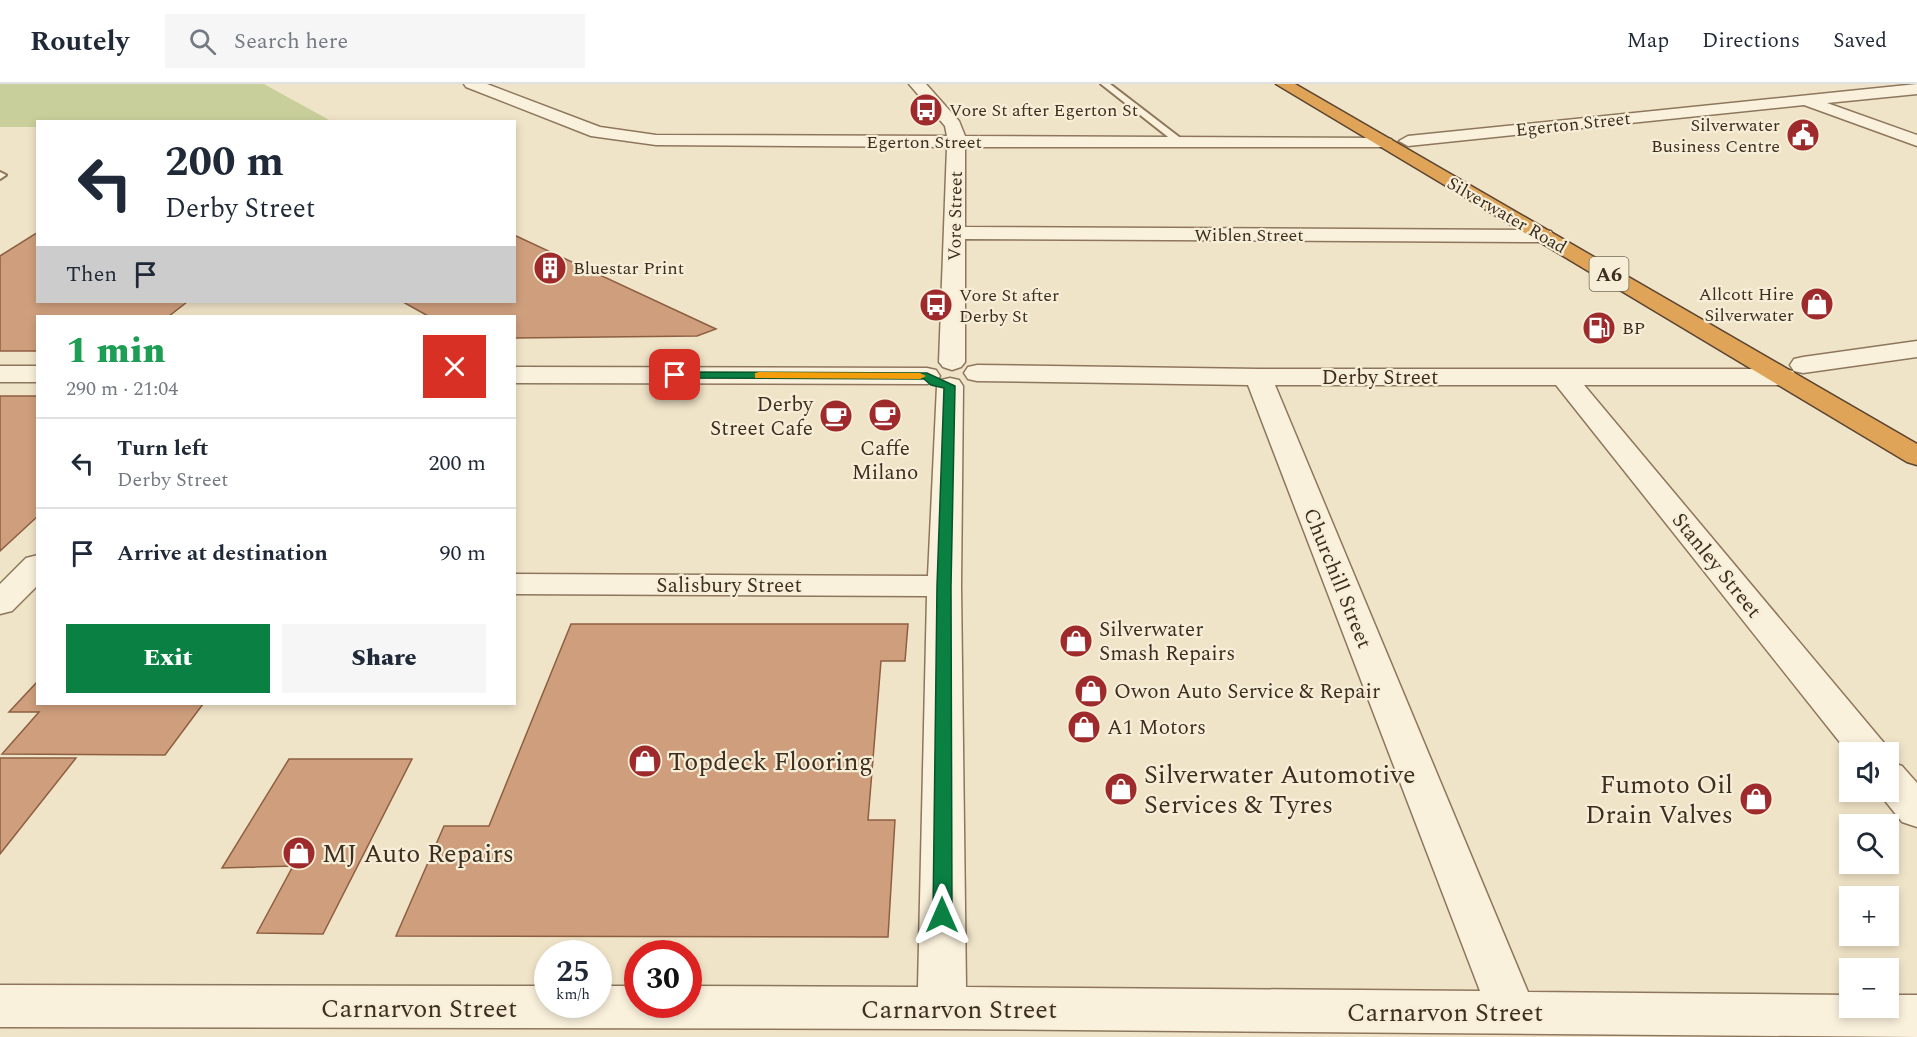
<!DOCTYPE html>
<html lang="en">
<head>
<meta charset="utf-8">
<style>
	:root { --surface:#fff; --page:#f6f6f7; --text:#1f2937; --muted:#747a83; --line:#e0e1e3; --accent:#0b8043 }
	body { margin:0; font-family:Spectral,serif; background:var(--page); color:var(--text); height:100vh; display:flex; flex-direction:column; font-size:22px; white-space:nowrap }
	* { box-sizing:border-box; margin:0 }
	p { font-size:20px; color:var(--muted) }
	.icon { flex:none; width:33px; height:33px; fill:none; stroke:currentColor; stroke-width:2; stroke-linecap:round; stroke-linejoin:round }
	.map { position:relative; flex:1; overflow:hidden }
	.sheet { position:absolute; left:36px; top:231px; width:480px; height:390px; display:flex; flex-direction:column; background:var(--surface); border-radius:0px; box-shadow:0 3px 9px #0003 }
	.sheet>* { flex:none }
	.guide { position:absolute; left:36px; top:36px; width:480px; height:183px; border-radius:0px; box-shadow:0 3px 9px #0003; background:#fff; color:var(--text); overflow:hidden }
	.fabs { position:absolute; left:1839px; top:658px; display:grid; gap:12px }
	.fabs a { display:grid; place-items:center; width:60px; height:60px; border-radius:0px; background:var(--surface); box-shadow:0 3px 9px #0003; font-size:30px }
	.speed { position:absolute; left:534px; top:856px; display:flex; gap:12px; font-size:30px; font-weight:700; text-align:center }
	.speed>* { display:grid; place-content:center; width:78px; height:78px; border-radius:50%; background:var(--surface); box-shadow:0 3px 9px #0003; line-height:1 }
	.speed small { font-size:15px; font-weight:400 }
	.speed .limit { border:9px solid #d22; background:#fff; color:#111 }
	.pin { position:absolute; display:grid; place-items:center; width:51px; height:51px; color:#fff; margin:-26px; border-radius:12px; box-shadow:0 3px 9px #0006 }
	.me { position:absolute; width:66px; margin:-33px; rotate:0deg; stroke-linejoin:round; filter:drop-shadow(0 0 4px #0008) }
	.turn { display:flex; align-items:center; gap:21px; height:126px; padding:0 30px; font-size:27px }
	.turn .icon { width:78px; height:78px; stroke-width:2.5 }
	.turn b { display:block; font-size:42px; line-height:51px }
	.then { display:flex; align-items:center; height:57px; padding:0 30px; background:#0003; gap:12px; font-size:22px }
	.round { display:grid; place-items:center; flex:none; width:63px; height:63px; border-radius:0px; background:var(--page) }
	.summary { display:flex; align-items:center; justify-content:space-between; height:102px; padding:0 30px }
	h1 { font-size:36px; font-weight:800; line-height:45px; color:#1e9e55 }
	.action { display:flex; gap:12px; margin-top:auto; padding:12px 30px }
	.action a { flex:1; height:69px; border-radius:0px; background:var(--accent); color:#fff; font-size:24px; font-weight:800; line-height:69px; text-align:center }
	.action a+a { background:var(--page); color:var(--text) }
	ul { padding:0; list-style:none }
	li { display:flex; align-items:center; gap:18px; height:90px; padding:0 30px; border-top:2px solid var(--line) }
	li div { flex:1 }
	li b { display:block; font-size:22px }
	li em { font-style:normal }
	header { display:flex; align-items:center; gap:36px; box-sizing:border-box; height:84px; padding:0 30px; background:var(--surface); border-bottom:2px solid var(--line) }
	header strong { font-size:28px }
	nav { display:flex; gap:33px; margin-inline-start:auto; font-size:21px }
	.search { width:420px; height:54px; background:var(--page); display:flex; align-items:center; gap:15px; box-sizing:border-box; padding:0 21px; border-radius:0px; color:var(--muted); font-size:22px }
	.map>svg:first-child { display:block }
	.green { fill:#c9cf9b }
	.building { fill:#cf9f7d; stroke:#8d5f41; stroke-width:1.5 }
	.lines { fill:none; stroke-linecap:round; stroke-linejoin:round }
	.lane-casing { stroke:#8d765c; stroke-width:4 }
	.street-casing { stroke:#8d765c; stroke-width:3 }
	.highway-casing { stroke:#5b4430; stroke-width:3 }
	.lane { fill:#faf1dc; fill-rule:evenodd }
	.street { fill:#faf1dc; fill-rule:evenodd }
	.highway { fill:#e0a458; fill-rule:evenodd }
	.route { fill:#0b8043; stroke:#07532c; stroke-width:1.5 }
	.slow { fill:#f59e0b }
	.labels { text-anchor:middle; stroke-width:4.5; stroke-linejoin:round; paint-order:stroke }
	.far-poi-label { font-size:18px; fill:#3d2e20; stroke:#f7eed8; text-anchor:start }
	.far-street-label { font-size:18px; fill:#3d2e20; stroke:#f7eed8 }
	.shield { fill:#f7eed8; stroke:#756857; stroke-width:1.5 }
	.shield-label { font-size:20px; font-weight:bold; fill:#3d2e20 }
	.street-label { font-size:21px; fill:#3d2e20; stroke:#f7eed8 }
	.poi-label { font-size:21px; fill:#3d2e20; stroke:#f7eed8; text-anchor:start }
	.near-poi-label { font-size:26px; fill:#3d2e20; stroke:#f7eed8; text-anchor:start }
	.near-street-label { font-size:26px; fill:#3d2e20; stroke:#f7eed8 }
</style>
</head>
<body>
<header>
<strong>Routely</strong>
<div class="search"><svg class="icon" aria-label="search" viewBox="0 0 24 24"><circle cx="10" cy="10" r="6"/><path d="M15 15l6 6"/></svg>Search here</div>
<nav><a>Map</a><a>Directions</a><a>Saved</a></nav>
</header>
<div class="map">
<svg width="1917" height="953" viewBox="0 0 1917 953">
	<rect width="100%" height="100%" fill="#f0e4c8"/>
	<polygon class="green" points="0,0 264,0 331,37 38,38 37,43 0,43"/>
	<g class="building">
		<polygon points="38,148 38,218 187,218 169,232 38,232 38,267 0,267 0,172"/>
		<polygon points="514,151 716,245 697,252 514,254 514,232 428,232 403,218 514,218"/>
		<polygon points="0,312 38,312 38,432 0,467"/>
		<polygon points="571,540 908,540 905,577 881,577 868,736 895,736 888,853 396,852 444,742 489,742"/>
		<polygon points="38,597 38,620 203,620 165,671 2,670 39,628 9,628"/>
		<polygon points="0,674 76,674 0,770"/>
		<polygon points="289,675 412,675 323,850 257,849 293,782 222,784"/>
	</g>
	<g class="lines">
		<g class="lane-casing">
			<g id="lane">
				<polygon points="1101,0 1110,0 1183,56 1183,60 1177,60"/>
				<polygon points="0,88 6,91 0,95"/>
			</g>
		</g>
		<g class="street-casing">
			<g id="street">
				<polygon points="464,0 487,0 600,43 656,51 947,52 945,42 909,0 926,0 959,37 965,52 1385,54 1391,55 1394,59 1391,63 965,63 965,143 1543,146 1551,147 1554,152 1551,157 1543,158 965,155 965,278 961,283 952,286 943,283 939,278 947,63 656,61 591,52 466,3"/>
				<polygon points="1917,0 1917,10 1827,19 1917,51 1917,62 1804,21 1408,62 1399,57 1408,52"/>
				<polygon points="1917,257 1917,273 1803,289 1794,287 1790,281 1794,275 1803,273"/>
				<polygon points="977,281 1258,285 1784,285 1793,287 1797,293 1793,299 1784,301 1584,301 1884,659 1890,669 1888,671 1888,669 1850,671 1556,301 1275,301 1528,908 1850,911 1850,924 1888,924 1888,911 1917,911 1917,953 942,945 0,943 0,901 548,902 548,921 598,921 598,902 638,902 638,921 688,921 688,902 918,903 927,512 514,510 514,490 928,492 937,302 941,296 950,294 959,296 963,302 961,502 966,903 1480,907 1248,301 977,297 968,295 964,289 968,283"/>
				<rect x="0" y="282" width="38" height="16"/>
				<polygon points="514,283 927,284 936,286 940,292 936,298 927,300 514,299"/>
				<polygon points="38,471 38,501 12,527 0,530 0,500 26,474"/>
				<polygon points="1888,677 1902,682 1917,699 1917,743 1902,738 1878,708 1888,708"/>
			</g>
		</g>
		<g class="highway-casing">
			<polygon id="highway" points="1276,0 1295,0 1917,360 1917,381 1907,378"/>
		</g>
		<use href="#lane" class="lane"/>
		<use href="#street" class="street"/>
		<use href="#highway" class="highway"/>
	</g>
	<polygon class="route" points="675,288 927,289 955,302 951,502 952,831 949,836 942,838 935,836 933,831 937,502 944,304 931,301 924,295 671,294 671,289"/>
	<polygon class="slow" points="759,288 920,289 926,292 920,295 755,294 755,289"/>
	<defs>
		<g id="bus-disc" transform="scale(1.725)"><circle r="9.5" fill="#9e2a2b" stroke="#f7eed8"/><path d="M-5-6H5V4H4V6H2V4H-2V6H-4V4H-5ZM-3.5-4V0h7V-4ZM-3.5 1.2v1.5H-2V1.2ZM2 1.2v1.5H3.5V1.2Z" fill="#fff"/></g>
		<g id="civic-disc" transform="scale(1.725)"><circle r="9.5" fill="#9e2a2b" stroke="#f7eed8"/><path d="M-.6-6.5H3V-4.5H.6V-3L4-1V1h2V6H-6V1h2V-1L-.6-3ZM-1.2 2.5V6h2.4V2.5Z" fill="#fff"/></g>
		<g id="building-disc" transform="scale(1.725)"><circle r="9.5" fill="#9e2a2b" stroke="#f7eed8"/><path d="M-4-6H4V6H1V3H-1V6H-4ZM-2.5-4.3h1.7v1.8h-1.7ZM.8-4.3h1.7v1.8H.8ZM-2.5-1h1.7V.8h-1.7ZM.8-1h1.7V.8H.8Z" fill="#fff"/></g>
		<g id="shop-disc" transform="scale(1.725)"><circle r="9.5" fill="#9e2a2b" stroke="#f7eed8"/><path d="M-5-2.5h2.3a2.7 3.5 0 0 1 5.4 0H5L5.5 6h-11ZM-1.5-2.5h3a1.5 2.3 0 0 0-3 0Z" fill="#fff"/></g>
		<g id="fuel-disc" transform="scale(1.725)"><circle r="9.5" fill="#9e2a2b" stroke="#f7eed8"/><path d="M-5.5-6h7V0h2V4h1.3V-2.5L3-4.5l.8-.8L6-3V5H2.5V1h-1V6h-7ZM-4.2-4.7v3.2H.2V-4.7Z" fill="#fff"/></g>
		<g id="cafe-disc" transform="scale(1.725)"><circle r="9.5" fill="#9e2a2b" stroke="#f7eed8"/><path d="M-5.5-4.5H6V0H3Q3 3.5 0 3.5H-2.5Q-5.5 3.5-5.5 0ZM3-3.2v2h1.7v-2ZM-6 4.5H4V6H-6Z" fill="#fff"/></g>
	</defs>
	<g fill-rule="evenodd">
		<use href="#bus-disc" x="926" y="26"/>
		<use href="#civic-disc" x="1803" y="51"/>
		<use href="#building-disc" x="550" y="184"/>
		<use href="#shop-disc" x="1817" y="220"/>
		<use href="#bus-disc" x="936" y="221"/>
		<use href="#fuel-disc" x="1599" y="244"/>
		<use href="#cafe-disc" x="885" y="331"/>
		<use href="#cafe-disc" x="836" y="332"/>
		<use href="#shop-disc" x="1076" y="557"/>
		<use href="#shop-disc" x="1091" y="607"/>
		<use href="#shop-disc" x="1084" y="643"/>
		<use href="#shop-disc" x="645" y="677"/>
		<use href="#shop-disc" x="1121" y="705"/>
		<use href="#shop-disc" x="1756" y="715"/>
		<use href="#shop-disc" x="299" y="769"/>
	</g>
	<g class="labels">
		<g class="far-poi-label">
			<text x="949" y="32">Vore St after Egerton St</text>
			<text x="1780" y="47" text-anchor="end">Silverwater<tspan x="1780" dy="21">Business Centre</tspan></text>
			<text x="573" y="190">Bluestar Print</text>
			<text x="1794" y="216" text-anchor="end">Allcott Hire<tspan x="1794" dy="21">Silverwater</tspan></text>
			<text x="959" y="217">Vore St after<tspan x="959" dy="21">Derby St</tspan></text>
			<text x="1622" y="250">BP</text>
		</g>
		<g class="far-street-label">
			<text transform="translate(1573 40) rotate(-6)" y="6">Egerton Street</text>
			<text x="924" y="64">Egerton Street</text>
			<text transform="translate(1507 131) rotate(30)" y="6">Silverwater Road</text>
			<text transform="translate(955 132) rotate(-89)" y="6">Vore Street</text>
			<text x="1249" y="157">Wiblen Street</text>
		</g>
		<rect class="shield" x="1589.5" y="173" width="39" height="34" rx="4.5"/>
		<g class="shield-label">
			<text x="1609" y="197">A6</text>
		</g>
		<g class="street-label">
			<text x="1380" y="300">Derby Street</text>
			<text transform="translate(1717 481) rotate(51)" y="7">Stanley Street</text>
			<text transform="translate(1338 494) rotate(68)" y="7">Churchill Street</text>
			<text x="729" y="508">Salisbury Street</text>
		</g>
		<g class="poi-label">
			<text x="813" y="327" text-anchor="end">Derby<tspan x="813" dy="24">Street Cafe</tspan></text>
			<text x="885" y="371" text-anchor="middle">Caffe<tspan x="885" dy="24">Milano</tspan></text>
			<text x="1099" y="552">Silverwater<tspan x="1099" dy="24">Smash Repairs</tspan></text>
			<text x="1114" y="614">Owon Auto Service &amp; Repair</text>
			<text x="1107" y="650">A1 Motors</text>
		</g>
		<g class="near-poi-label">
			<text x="668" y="686">Topdeck Flooring</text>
			<text x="1144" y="699">Silverwater Automotive<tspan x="1144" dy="30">Services &amp; Tyres</tspan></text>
			<text x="1733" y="709" text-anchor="end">Fumoto Oil<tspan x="1733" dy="30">Drain Valves</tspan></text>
			<text x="322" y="778">MJ Auto Repairs</text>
		</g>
		<g class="near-street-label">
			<text x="419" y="933">Carnarvon Street</text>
			<text x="959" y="934">Carnarvon Street</text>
			<text x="1445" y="937">Carnarvon Street</text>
		</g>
	</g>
</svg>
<div class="fabs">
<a><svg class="icon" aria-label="sound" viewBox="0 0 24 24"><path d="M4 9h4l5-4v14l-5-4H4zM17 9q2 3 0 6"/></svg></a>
<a><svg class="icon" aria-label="search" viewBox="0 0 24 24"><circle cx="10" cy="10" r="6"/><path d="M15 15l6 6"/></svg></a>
<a>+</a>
<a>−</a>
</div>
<div class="speed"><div>25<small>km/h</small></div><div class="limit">30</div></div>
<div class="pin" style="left:675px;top:291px;background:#d93025"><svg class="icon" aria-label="arrive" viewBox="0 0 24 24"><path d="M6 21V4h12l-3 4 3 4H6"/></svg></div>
<svg class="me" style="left:942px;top:831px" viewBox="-20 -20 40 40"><path d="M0-17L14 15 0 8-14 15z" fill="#0b8043" stroke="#fff" stroke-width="4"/></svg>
<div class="guide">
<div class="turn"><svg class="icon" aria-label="left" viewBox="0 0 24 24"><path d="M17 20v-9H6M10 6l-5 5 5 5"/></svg><div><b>200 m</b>Derby Street</div></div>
<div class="then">Then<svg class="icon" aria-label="arrive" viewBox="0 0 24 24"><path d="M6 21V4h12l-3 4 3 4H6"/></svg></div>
</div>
<section class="sheet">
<div class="summary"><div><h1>1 min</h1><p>290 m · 21:04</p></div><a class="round" style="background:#d93025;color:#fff"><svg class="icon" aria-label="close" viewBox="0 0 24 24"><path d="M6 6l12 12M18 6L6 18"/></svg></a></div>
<ul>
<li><svg class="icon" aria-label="left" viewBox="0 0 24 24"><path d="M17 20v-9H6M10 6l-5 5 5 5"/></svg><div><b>Turn left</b><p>Derby Street</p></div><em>200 m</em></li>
<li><svg class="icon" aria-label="arrive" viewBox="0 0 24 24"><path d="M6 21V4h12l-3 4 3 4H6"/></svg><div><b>Arrive at destination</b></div><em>90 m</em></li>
</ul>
<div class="action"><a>Exit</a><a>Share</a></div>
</section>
</div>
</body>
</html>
